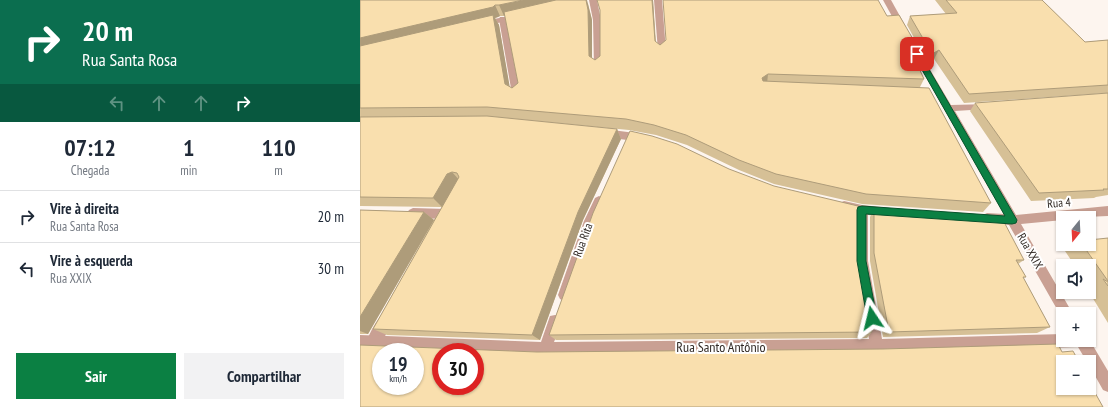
<!DOCTYPE html>
<html lang="pt">
<head>
<meta charset="utf-8">
<style>
	:root { --surface:#fff; --page:#f2f2f3; --text:#1f2937; --muted:#747a83; --line:#e0e1e3; --accent:#0b8043 }
	body { margin:0; font-family:"PT Sans Narrow",sans-serif; background:var(--page); color:var(--text); height:100vh; display:flex; flex-direction:column; font-size:15px; white-space:nowrap }
	* { box-sizing:border-box; margin:0 }
	p { font-size:13px; color:var(--muted) }
	.icon { flex:none; width:22px; height:22px; fill:none; stroke:currentColor; stroke-width:2; stroke-linecap:round; stroke-linejoin:round }
	.map { position:relative; flex:1; overflow:hidden }
	.panel { display:flex; flex-direction:column; background:var(--surface); width:360px }
	.panel>* { flex:none }
	.guide { background:#0b6e4f; color:#fff; overflow:hidden }
	.needle { width:26px; rotate:198deg }
	.controls { position:absolute; left:696px; top:211px; display:grid; gap:8px }
	.controls a { display:grid; place-items:center; width:40px; height:40px; border-radius:0px; background:var(--surface); box-shadow:0 1px 3px #0004; font-size:20px }
	.speed { position:absolute; left:12px; top:343px; display:flex; gap:8px; font-size:20px; font-weight:700; text-align:center }
	.speed>* { display:grid; place-content:center; width:52px; height:52px; border-radius:50%; background:var(--surface); box-shadow:0 1px 3px #0004; line-height:1 }
	.speed small { font-size:10px; font-weight:400 }
	.speed .limit { border:6px solid #d22; background:#fff; color:#111 }
	.pin { position:absolute; display:grid; place-items:center; width:34px; height:34px; color:#fff; margin:-17px; border-radius:8px; box-shadow:0 2px 6px #0006 }
	.me { position:absolute; width:44px; margin:-22px; rotate:350deg; stroke-linejoin:round; filter:drop-shadow(0 0 3px #0008) }
	.turn { display:flex; align-items:center; gap:14px; height:84px; padding:0 16px; font-size:18px }
	.turn .icon { width:52px; height:52px; stroke-width:2.5 }
	.turn b { display:block; font-size:28px; line-height:34px }
	.lanes { display:flex; align-items:center; height:38px; padding:0 16px; background:#0003; justify-content:center; gap:20px; direction:ltr }
	.lanes .off { opacity:.35 }
	.eta { display:flex; justify-content:space-evenly; align-items:center; height:68px; text-align:center }
	.eta b { font-size:24px; font-weight:700; line-height:28px }
	.button { display:flex; gap:8px; margin-top:auto; padding:8px 16px }
	.button a { flex:1; height:46px; border-radius:0px; background:var(--accent); color:#fff; font-size:16px; font-weight:700; line-height:46px; text-align:center }
	.button a+a { background:var(--page); color:var(--text) }
	ul { padding:0; list-style:none }
	li { display:flex; align-items:center; gap:12px; height:52px; padding:0 16px; border-top:1px solid var(--line) }
	li div { flex:1 }
	li b { display:block; font-size:15px }
	li em { font-style:normal }
	main { display:flex; flex:1; min-height:0 }
	.map>svg:first-child { display:block }
	.lines { fill:none; stroke-linecap:round; stroke-linejoin:round }
	.service { fill:#c9a093; fill-rule:evenodd }
	.minor { fill:#c9a093; fill-rule:evenodd }
	.wall { fill:#d6c096; fill-rule:evenodd }
	.shaded-wall { fill:#ae9c7a }
	.building { fill:#f9dfae; stroke:#ae9c7a; fill-rule:evenodd }
	.route { fill:#0b8043; stroke:#07532c }
	.labels { text-anchor:middle; stroke-width:4; stroke-linejoin:round; paint-order:stroke }
	.street-label { font-size:12px; fill:#312a25; stroke:#fff }
	.near-street-label { font-size:14px; fill:#312a25; stroke:#fff }
</style>
</head>
<body>
<main>
<section class="panel">
<div class="guide">
<div class="turn"><svg class="icon" aria-label="right" viewBox="0 0 24 24"><path d="M7 20v-9h11M14 6l5 5-5 5"/></svg><div><b>20 m</b>Rua Santa Rosa</div></div>
<div class="lanes"><svg class="icon off" aria-label="left" viewBox="0 0 24 24"><path d="M17 20v-9H6M10 6l-5 5 5 5"/></svg><svg class="icon off" aria-label="ahead" viewBox="0 0 24 24"><path d="M12 20V5M6 11l6-6 6 6"/></svg><svg class="icon off" aria-label="ahead" viewBox="0 0 24 24"><path d="M12 20V5M6 11l6-6 6 6"/></svg><svg class="icon" aria-label="right" viewBox="0 0 24 24"><path d="M7 20v-9h11M14 6l5 5-5 5"/></svg></div>
</div>
<div class="eta">
<div><b>07:12</b><p>Chegada</p></div>
<div><b>1</b><p>min</p></div>
<div><b>110</b><p>m</p></div>
</div>
<ul>
<li><svg class="icon" aria-label="right" viewBox="0 0 24 24"><path d="M7 20v-9h11M14 6l5 5-5 5"/></svg><div><b>Vire à direita</b><p>Rua Santa Rosa</p></div><em>20 m</em></li>
<li><svg class="icon" aria-label="left" viewBox="0 0 24 24"><path d="M17 20v-9H6M10 6l-5 5 5 5"/></svg><div><b>Vire à esquerda</b><p>Rua XXIX</p></div><em>30 m</em></li>
</ul>
<div class="button"><a>Sair</a><a>Compartilhar</a></div>
</section>
<div class="map">
<svg width="748" height="407" viewBox="0 0 748 407">
	<rect width="100%" height="100%" fill="#fdf5ef"/>
	<g class="lines">
		<g class="service">
			<polygon points="229,0 237,0 241,20 242,66 238,69 234,66 233,20"/>
			<polygon points="294,0 302,0 306,51 302,54 298,51"/>
			<polygon points="140,17 143,17 147,19 162,94 157,97 152,94 139,19"/>
			<polygon points="53,208 86,209 90,211 92,214 90,217 86,219 53,218 49,216 47,213 49,210"/>
			<path d="M27,312L32,313L34,318C30,327 22,345 13,349L8,347L6,342C10,333 18,315 27,312Z"/>
		</g>
		<g class="minor">
			<polygon points="523,0 531,0 546,27 545,29 539,29"/>
			<polygon points="159,14 163,16 162,18 123,26 119,24 120,22"/>
			<polygon points="554,46 558,49 591,105 630,104 632,106 630,108 627,109 595,111 656,215 748,206 748,216 703,218 703,220 661,224 713,314 703,314 702,318 649,225 623,221 621,218 623,215 627,213 644,214 550,49"/>
			<polygon points="244,129 283,134 286,135 288,138 286,141 283,142 244,137 239,133"/>
			<polygon points="239,196 243,198 244,201 236,221 210,295 208,299 204,301 200,299 198,295 224,221 235,198"/>
			<polygon points="484,201 502,205 530,208 532,211 530,214 526,216 508,215 508,261 522,339 703,334 703,340 729,339 748,371 748,392 743,390 729,365 729,362 727,362 718,347 517,353 185,356 0,349 0,335 181,342 190,316 195,315 200,316 202,321 194,342 509,339 496,261 496,213 480,209 478,206 480,203"/>
		</g>
	</g>
	<g class="wall">
		<path d="M0,0L228,4L232,20V58L235,60L240,56L293,0L296,42L300,45L559,68L564,79L560,87L631,203L623,212L502,204L414,184L379,170L327,145L296,135L269,130L175,121L257,129L261,139L223,220L180,340L27,335L13,329L72,224L8,334H0V210L64,212L74,220L82,207L0,206ZM140,16H145L158,83L152,88L149,86L139,25L135,18L138,17Z"/>
		<polygon points="575,0 682,0 725,42 748,40 748,93 604,103 574,59 568,63 547,25 550,16 586,14"/>
		<polygon points="748,93 748,195 736,197 734,198 671,201 610,111 615,103"/>
		<polygon points="514,208 664,260 658,264 666,277 663,278 690,327 677,333 523,337 510,261 510,217"/>
		<polygon points="748,238 748,323 729,292 729,266 715,266 705,251 716,244 722,244"/>
		<polygon points="499,254 512,332 507,338 196,340 189,335"/>
	</g>
	<g class="shaded-wall">
		<polygon points="163,0 212,0 144,16 139,5"/>
		<polygon points="226,0 227,0 232,20 232,66 229,56"/>
		<polygon points="292,0 293,0 296,51 295,41"/>
		<polygon points="135,5 140,16 138,17 135,18 139,25 151,94 0,51 0,38"/>
		<polygon points="579,50 574,59 568,63 572,54"/>
		<polygon points="564,58 559,68 551,73 556,62"/>
		<polygon points="408,74 407,84 402,89 402,78"/>
		<polygon points="257,129 261,139 223,220 180,340 172,335 218,212"/>
		<polygon points="92,172 101,182 82,207 73,198 87,174"/>
		<polygon points="64,212 74,220 8,334 0,331 0,317"/>
	</g>
	<g class="building">
		<polygon points="0,0 163,0 139,5 135,5 133,7 0,38"/>
		<polygon points="196,0 226,0 228,10 229,56 235,60 240,56 240,10 237,0 292,0 295,41 300,45 306,40 303,0 518,0 527,16 539,15 564,58 556,62 564,79 408,74 402,78 403,81 569,88 631,203 506,194 416,174 379,160 326,135 294,125 266,119 127,107 0,108 0,46 133,15 145,84 152,88 158,83 144,12"/>
		<polygon points="586,0 682,0 725,42 748,40 748,85 609,94 579,50 572,54 550,16 597,13"/>
		<polygon points="748,93 748,189 743,189 744,190 679,193 615,103"/>
		<polygon points="127,116 257,129 218,212 172,335 13,329 99,177 97,173 92,172 87,174 73,198 0,197 0,117"/>
		<polygon points="270,131 292,136 317,144 369,169 414,186 498,206 499,254 512,332 189,335 233,213"/>
		<polygon points="514,208 638,216 643,220 664,260 656,260 666,277 663,277 690,327 529,332 514,253"/>
		<polygon points="0,210 64,212 0,317"/>
		<polygon points="748,238 748,281 722,244 729,244 729,240"/>
		<polygon points="743,279 748,282 748,286"/>
		<path d="M698,344L702,352L713,351L719,362H703V388H729V382L743,407H0V345L177,352L523,349ZM21,352H55V386H21ZM81,352H115V386H81Z"/>
	</g>
	<polygon class="route" points="557,51 560,54 657,220 656,223 652,224 506,214 506,261 517,318 516,322 512,323 508,322 507,318 497,261 497,210 498,207 502,206 645,216 553,54"/>
	<g class="labels">
		<g class="street-label">
			<text transform="translate(699 203) rotate(-5)" y="4">Rua 4</text>
			<text transform="translate(223 240) rotate(-70)" y="4">Rua Rita</text>
			<text transform="translate(670 251) rotate(60)" y="4">Rua XXIX</text>
		</g>
		<g class="near-street-label">
			<text x="361" y="352">Rua Santo Antônio</text>
		</g>
	</g>
</svg>
<div class="controls">
<a><svg class="needle" viewBox="-14 -14 28 28"><path d="M0-13l5 13h-10z" fill="#e53935"/><path d="M0 13l5-13h-10z" fill="#747a83"/></svg></a>
<a><svg class="icon" aria-label="sound" viewBox="0 0 24 24"><path d="M4 9h4l5-4v14l-5-4H4zM17 9q2 3 0 6"/></svg></a>
<a>+</a>
<a>−</a>
</div>
<div class="speed"><div>19<small>km/h</small></div><div class="limit">30</div></div>
<div class="pin" style="left:557px;top:54px;background:#d93025"><svg class="icon" aria-label="arrive" viewBox="0 0 24 24"><path d="M6 21V4h12l-3 4 3 4H6"/></svg></div>
<svg class="me" style="left:512px;top:318px" viewBox="-20 -20 40 40"><path d="M0-17L14 15 0 8-14 15z" fill="#0b8043" stroke="#fff" stroke-width="4"/></svg>
</div>
</main>
</body>
</html>
